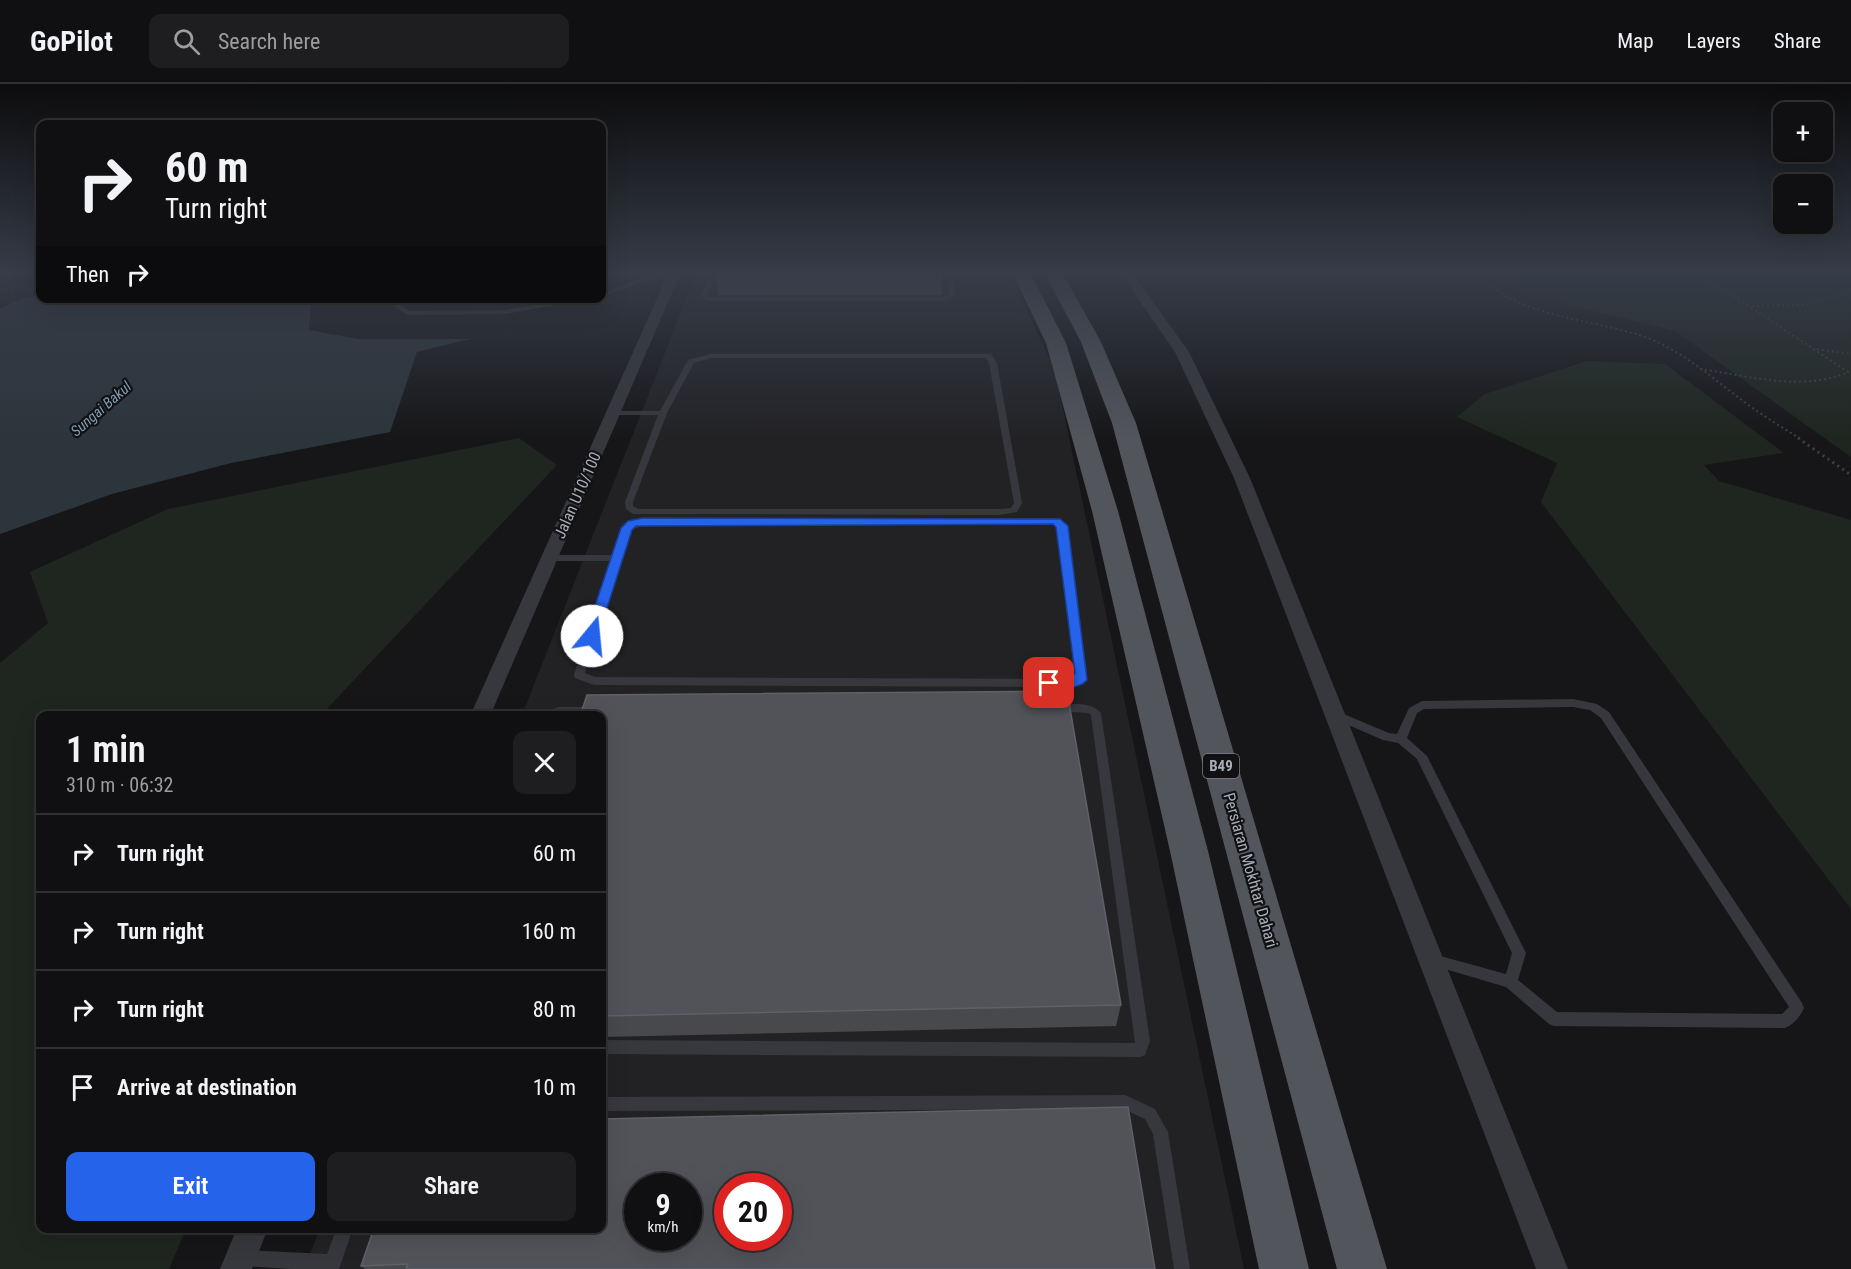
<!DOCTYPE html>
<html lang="en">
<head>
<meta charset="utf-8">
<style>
	:root { --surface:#101012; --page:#1e1e20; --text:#f1f3f6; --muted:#9c9d9f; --line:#303032; --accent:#2563eb }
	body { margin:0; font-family:"Roboto Condensed",sans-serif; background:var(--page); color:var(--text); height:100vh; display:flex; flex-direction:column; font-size:22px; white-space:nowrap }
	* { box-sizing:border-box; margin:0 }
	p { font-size:20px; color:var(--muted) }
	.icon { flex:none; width:33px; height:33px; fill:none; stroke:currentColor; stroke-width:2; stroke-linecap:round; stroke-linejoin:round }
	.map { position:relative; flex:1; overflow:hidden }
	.side { position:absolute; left:36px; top:627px; width:570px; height:522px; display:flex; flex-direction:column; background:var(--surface); border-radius:12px; box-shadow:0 6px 24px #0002,0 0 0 2px var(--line) }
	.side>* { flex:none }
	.hud { position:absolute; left:36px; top:36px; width:570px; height:183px; border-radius:12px; box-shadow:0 6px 24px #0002,0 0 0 2px var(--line); background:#101012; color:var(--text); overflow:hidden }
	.fabs { position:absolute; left:1773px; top:18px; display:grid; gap:12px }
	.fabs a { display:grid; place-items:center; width:60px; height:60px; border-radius:12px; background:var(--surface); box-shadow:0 6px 24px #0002,0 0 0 2px var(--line); font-size:30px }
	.speed { position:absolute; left:624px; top:1089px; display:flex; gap:12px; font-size:30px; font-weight:700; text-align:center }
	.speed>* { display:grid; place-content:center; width:78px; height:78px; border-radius:50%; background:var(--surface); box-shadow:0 6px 24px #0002,0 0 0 2px var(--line); line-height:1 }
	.speed small { font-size:15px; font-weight:400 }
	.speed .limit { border:9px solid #d22; background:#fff; color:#111 }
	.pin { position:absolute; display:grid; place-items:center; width:51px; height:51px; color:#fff; margin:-26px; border-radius:12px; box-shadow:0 3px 9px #0006 }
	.me { position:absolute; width:66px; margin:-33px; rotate:17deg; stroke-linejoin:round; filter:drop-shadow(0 0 4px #0008) }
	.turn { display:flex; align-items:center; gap:21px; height:126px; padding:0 30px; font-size:27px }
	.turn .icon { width:78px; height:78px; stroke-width:2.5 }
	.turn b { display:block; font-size:42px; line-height:51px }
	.then { display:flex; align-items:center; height:57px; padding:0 30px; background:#0003; gap:12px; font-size:22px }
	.round { display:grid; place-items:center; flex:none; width:63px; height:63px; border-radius:12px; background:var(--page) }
	.head { display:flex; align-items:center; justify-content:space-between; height:102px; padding:0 30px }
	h1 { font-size:36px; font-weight:600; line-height:45px }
	.button { display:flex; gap:12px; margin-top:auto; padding:12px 30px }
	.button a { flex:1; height:69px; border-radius:12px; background:var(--accent); color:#fff; font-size:24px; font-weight:600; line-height:69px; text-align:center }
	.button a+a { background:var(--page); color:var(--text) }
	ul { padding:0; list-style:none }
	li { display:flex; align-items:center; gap:18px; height:78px; padding:0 30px; border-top:2px solid var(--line) }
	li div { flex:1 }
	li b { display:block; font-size:22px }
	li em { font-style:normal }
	header { display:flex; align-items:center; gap:36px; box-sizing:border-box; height:84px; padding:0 30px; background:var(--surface); border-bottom:2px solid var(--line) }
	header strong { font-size:28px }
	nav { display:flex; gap:33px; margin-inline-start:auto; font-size:21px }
	.search { width:420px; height:54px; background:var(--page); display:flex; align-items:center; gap:15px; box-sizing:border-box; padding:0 21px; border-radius:12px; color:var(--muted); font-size:22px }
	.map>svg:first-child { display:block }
	.built { fill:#222225; fill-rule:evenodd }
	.green { fill:#1e261f }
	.water { fill:#2c353c }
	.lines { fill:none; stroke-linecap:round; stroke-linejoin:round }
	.path-far1 { stroke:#3d3f44; stroke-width:2; stroke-dasharray:2 3; stroke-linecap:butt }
	.path { stroke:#3d3f44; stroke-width:3; stroke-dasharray:2 4; stroke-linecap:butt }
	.service { fill:#37383d; fill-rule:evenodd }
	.minor { fill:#37383d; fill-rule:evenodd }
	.primary { fill:#53555c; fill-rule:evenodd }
	.wall { fill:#47494d }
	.building { fill:#525359; stroke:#5f6168; stroke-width:1.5; fill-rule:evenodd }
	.route { fill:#2563eb; stroke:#184099; stroke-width:1.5 }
	.labels { text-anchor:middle; stroke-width:4.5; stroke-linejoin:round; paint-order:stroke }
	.far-water-label { font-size:15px; font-style:italic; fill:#7f9bb3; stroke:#111113 }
	.shield { fill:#111113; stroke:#7b7e86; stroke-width:1.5 }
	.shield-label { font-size:15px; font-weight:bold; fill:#a8adb8 }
	.street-label { font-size:16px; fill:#a8adb8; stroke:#111113 }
</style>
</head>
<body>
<header>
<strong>GoPilot</strong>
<div class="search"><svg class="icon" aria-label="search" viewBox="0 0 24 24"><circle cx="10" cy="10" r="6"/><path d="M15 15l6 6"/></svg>Search here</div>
<nav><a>Map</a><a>Layers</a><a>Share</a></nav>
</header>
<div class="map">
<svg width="1851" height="1185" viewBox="0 0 1851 1185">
	<rect width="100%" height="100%" fill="#161618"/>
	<path class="built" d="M696,190H1010L1055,287L1244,1185H304L320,1145L602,1144V632L522,631ZM638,1102H688V1154H638ZM728,1102H778V1154H728Z"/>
	<g class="green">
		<polygon points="1513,190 1851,190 1851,373 1675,247 1516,208"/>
		<polygon points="1587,277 1665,280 1784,369 1704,381 1719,397 1851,436 1851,825 1541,418 1557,379 1457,333 1485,310"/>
		<polygon points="519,354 557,381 321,631 40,632 40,1144 186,1145 169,1185 0,1185 0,579 48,539 30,488 168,425"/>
	</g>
	<polygon class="water" points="40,211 40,214 311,215 309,246 358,255 470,255 417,268 390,348 231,379 112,410 0,450 0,225 22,214"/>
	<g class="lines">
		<g class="path-far1">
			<path d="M1478,190C1517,233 1586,234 1639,251C1678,263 1711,293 1743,317C1762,331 1781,343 1801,355"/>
			<polyline points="1701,190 1851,290"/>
			<polyline points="0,206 40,200"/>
			<polyline points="1752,222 1802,221 1851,208"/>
			<polyline points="1817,265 1851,270"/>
			<path d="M1700,285C1750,292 1801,308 1849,288"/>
		</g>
		<polyline class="path" points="1798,354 1851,391"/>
		<g class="service">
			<polygon points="711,190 717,190 707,212 709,213 942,213 949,211 948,190 954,190 955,212 943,217 707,217 701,212"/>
			<polygon points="673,191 675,192 675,194 648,196 602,213 602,209 645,193"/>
			<polygon points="393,214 399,214 401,222 409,227 505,226 575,214 593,214 505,230 408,231 396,224"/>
			<path d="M710,270H991L997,279L1022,419L1017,428L1000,431L633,430L626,425L625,418L658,331H613L609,329L613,327H660L688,276ZM711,274H986L989,279L1014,419L1011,424L1000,425H638L633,422V418L667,329L694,279Z"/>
			<path d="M1056,434L1066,442L1087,589L1084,599L1073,603L594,601L575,594L574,591L612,477H549L544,474L549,471H614L624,442L643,435ZM1054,440L1058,443L1077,589L1075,594L1072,595L595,593L585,589L631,446L644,441Z"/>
			<path d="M1573,615L1597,620L1609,628L1802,919L1804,924C1801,932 1793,941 1785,944L1554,942L1549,940L1506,903L1428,880L1426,876L1428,872L1433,870L1506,890L1512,869L1417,675L1398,659L1383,656L1330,633L1329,630L1330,627L1334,626L1389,649L1397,650L1409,624L1422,617ZM1573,623L1590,626L1601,634L1789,923L1782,930L1557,928L1518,896L1526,869L1427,672L1407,654L1417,629L1424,625Z"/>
			<path d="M1058,620C1073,621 1091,617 1101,629L1150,957L1145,971L1140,973L602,970V956L1135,959L1091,631L1088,629L1054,627L1053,624L1054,621Z"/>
			<polygon points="559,623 595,623 599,624 600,627 599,630 595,631 540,632 541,629"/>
			<polygon points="1125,1011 1155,1025 1168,1048 1190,1185 1174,1185 1153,1050 1145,1035 1124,1025 602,1027 602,1013"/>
			<polygon points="337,1144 353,1144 339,1185 291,1185 244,1182 238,1180 236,1174 238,1168 244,1166 327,1170"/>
		</g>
		<g class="minor">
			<polygon points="668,190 680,190 490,632 470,632"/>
			<polygon points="1121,190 1133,190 1189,268 1250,394 1568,1185 1536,1185 1234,394 1175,268"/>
			<polygon points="237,1144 268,1144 252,1185 220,1185"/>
		</g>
		<g class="primary">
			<polygon points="1013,190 1031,190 1066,259 1118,427 1208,767 1309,1185 1259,1185 1170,767 1092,427 1046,259"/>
			<polygon points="1045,190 1063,190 1101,258 1136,339 1387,1185 1337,1185 1112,339 1081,258"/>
		</g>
	</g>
	<g class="wall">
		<polygon points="941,190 942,211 718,211 716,196"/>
		<polygon points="602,632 1121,921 1116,942 602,953"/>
		<polygon points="374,1144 1155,1185 365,1185 361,1182"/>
	</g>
	<g class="building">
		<polygon points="718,190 941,190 942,196 716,196"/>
		<polygon points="1067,607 1121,921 602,932 602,632 580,632 587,611"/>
		<path d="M1128,1023L1155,1185H406L408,1180L361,1182L374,1144H602V1035ZM638,1102H688V1154H638ZM728,1102H778V1154H728Z"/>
	</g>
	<linearGradient id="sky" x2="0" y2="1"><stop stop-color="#0c0c0d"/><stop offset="0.53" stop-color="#363c48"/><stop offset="1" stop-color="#363c48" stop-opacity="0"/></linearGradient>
	<rect width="1851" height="356" fill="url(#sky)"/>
	<path class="route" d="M643,434L1060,435L1068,442L1087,596C1079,605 1050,609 1042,599L1049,594H1071L1075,589L1056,443L1053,440L636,442L632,446L598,552L592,556L587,555L585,552L621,444L628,437Z"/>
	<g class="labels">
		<g class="far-water-label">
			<text transform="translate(101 325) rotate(-41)" y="5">Sungai Bakul</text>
		</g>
		<rect class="shield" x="1203" y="670" width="36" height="24" rx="4.5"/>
		<g class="shield-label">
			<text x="1221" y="687">B49</text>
		</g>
		<g class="street-label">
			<text transform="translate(577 411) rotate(-66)" y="6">Jalan U10/100</text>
			<text transform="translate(1251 786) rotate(74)" y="6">Persiaran Mokhtar Dahari</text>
		</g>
	</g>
</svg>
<div class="fabs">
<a>+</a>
<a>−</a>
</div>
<div class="speed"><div>9<small>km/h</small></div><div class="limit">20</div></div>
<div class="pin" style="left:1049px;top:599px;background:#d93025"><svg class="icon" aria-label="arrive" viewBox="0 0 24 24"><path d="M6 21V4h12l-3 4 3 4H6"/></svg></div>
<svg class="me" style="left:592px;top:552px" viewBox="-20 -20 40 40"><circle r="19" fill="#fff"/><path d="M0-13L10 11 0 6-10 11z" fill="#2563eb"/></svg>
<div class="hud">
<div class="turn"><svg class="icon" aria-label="right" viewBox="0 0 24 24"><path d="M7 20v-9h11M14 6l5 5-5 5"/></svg><div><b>60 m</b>Turn right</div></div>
<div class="then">Then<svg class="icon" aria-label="right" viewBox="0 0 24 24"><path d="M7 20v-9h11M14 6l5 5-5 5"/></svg></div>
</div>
<section class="side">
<div class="head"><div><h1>1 min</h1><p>310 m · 06:32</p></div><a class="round"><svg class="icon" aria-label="close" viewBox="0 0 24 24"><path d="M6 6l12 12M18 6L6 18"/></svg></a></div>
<ul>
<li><svg class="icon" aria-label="right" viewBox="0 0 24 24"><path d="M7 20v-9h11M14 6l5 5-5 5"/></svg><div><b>Turn right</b></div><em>60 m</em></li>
<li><svg class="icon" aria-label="right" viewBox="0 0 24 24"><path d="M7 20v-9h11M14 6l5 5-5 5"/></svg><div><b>Turn right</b></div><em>160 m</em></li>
<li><svg class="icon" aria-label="right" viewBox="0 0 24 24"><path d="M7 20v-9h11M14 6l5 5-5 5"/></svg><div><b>Turn right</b></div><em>80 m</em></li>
<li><svg class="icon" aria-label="arrive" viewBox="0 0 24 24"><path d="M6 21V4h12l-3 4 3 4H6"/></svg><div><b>Arrive at destination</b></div><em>10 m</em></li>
</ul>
<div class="button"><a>Exit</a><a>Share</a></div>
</section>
</div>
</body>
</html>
